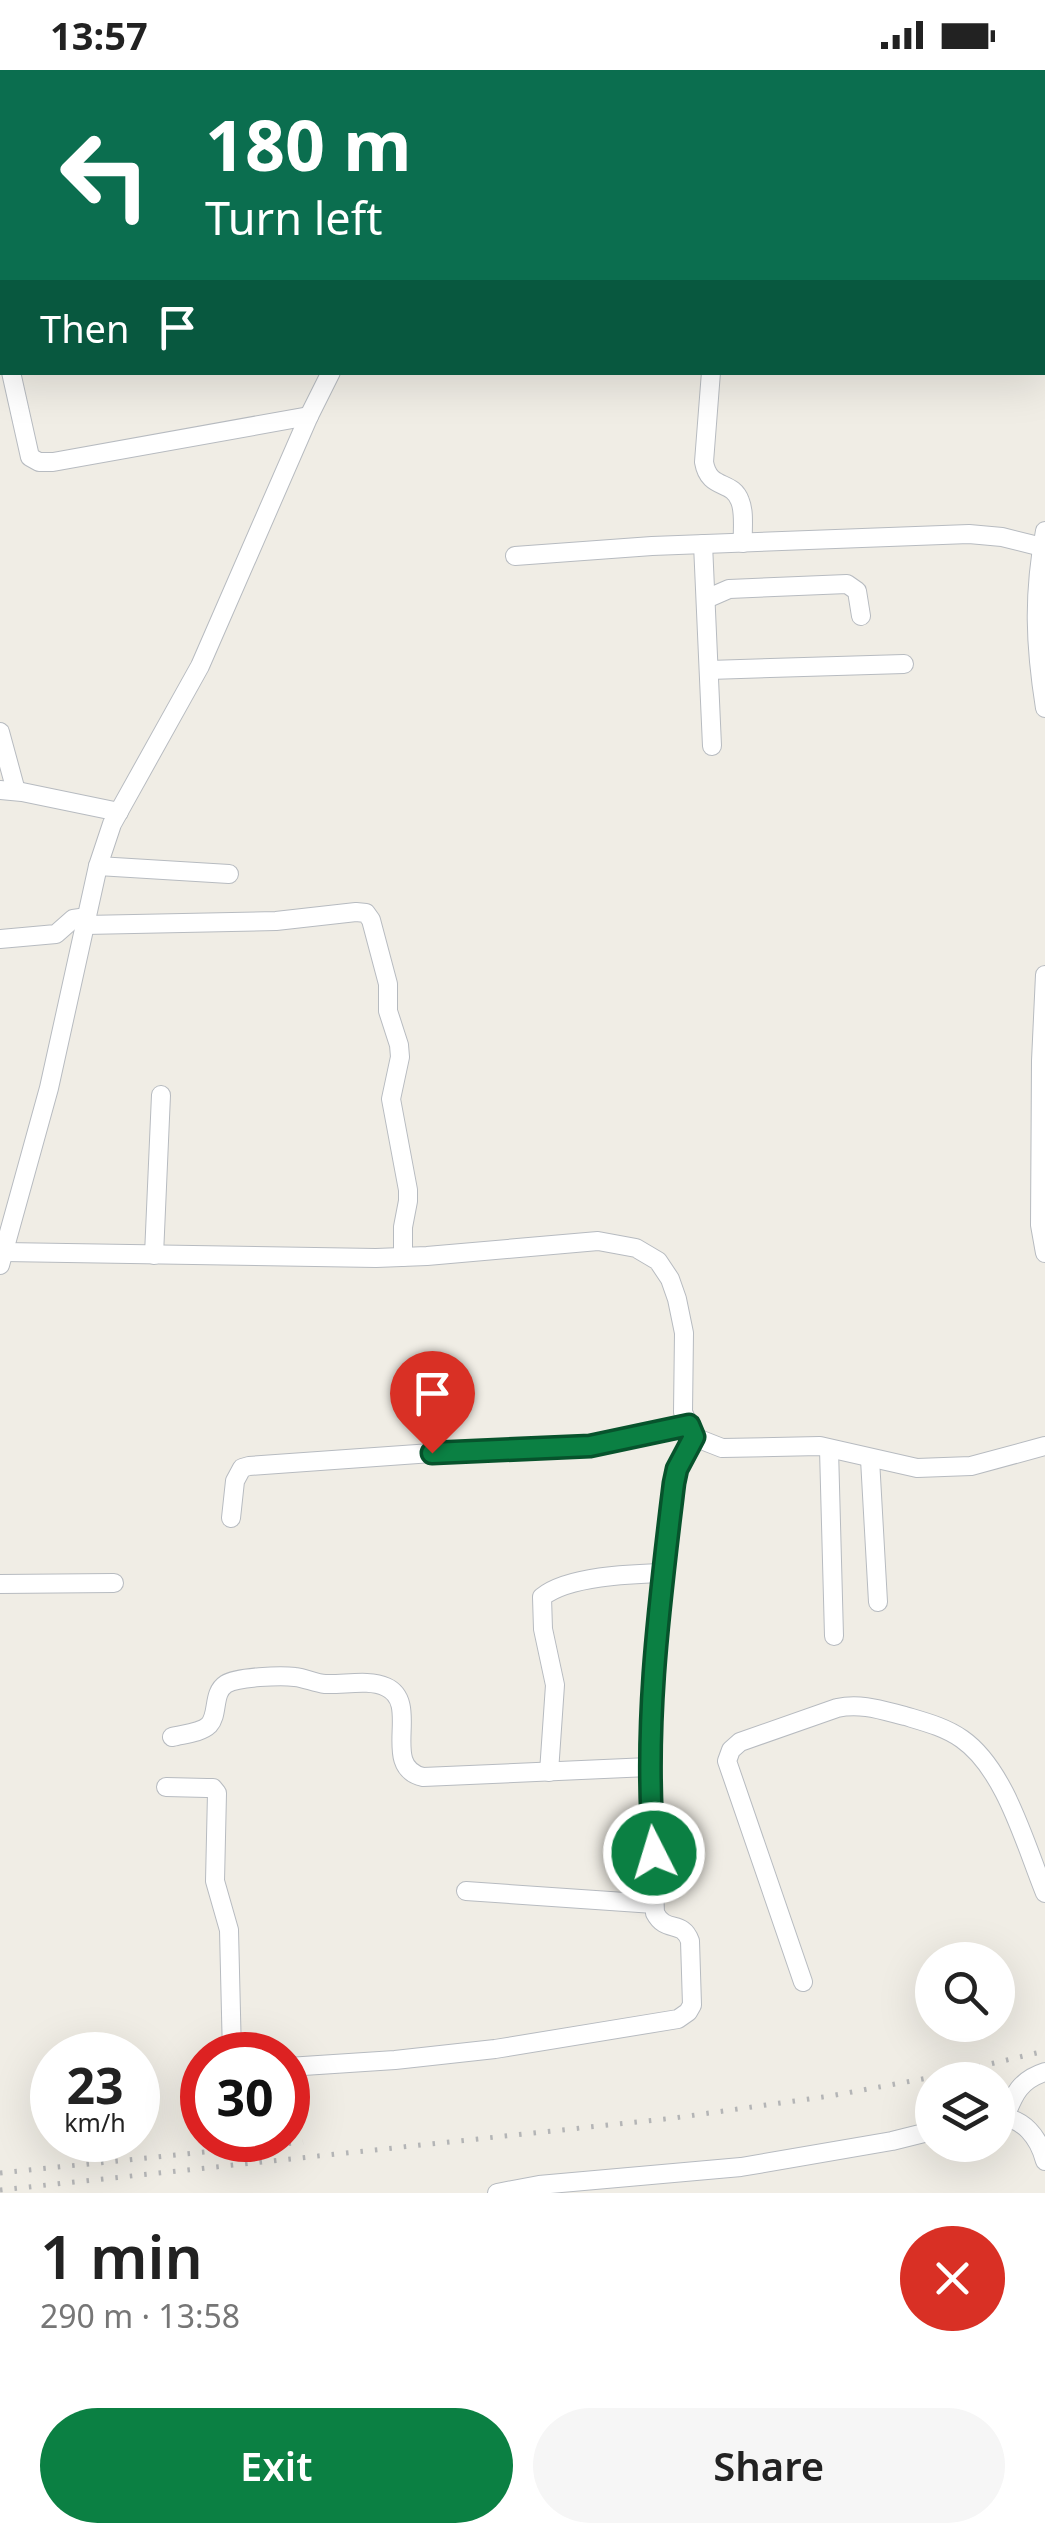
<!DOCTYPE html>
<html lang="en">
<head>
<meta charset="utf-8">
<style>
	:root { --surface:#fff; --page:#f6f6f6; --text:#222; --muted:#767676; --accent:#0b8043 }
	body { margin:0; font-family:"Noto Sans",sans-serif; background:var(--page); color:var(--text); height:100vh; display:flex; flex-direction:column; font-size:38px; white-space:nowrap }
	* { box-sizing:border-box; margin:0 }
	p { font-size:32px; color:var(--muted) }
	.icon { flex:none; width:55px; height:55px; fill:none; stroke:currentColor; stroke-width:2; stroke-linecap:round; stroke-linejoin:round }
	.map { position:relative; height:2123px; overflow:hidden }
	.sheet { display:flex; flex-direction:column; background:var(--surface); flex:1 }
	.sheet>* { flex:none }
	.banner { position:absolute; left:0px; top:0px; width:1045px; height:305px; box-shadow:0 10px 40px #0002; background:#0b6e4f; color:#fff; overflow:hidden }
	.tools { position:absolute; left:915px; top:1872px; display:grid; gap:20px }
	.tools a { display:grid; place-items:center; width:100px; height:100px; border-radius:50%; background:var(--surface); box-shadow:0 10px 40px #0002; font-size:50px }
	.speed { position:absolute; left:30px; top:1962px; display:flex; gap:20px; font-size:50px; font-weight:700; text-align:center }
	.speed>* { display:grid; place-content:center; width:130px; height:130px; border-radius:50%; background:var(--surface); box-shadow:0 10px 40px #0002; line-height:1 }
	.speed small { font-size:25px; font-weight:400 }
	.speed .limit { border:15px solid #d22; background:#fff; color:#111 }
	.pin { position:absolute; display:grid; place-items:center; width:85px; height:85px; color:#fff; margin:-102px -42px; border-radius:50% 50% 50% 0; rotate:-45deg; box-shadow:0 0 10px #0007 }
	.pin .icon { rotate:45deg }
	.me { position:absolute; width:110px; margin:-55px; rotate:355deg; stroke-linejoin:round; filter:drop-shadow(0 0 8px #0008) }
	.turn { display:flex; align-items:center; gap:35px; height:210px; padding:0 40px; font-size:45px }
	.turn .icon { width:130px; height:130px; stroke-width:2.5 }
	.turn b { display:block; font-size:70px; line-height:85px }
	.then { display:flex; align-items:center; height:95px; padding:0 40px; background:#0003; gap:20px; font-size:38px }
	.round { display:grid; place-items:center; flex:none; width:105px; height:105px; border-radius:52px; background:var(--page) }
	.summary { display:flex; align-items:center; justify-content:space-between; height:170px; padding:0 40px }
	h1 { font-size:60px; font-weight:600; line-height:75px }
	.button { display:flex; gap:20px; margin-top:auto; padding:20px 40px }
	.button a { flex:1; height:115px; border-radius:60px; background:var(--accent); color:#fff; font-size:40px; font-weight:600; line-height:115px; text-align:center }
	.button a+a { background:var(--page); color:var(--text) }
	.status { display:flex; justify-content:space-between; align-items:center; height:70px; padding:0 50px; background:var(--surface); direction:ltr }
	.status svg { height:28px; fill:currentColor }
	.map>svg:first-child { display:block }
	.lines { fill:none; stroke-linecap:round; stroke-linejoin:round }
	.minor-casing { stroke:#b7bbc0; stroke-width:20 }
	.minor { stroke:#fff; stroke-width:18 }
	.rail { stroke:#b4b5b6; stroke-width:5; stroke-dasharray:2.5 12; stroke-linecap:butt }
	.route-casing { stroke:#07532c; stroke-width:25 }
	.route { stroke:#0b8043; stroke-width:18 }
</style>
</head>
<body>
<div class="status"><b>13:57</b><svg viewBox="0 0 49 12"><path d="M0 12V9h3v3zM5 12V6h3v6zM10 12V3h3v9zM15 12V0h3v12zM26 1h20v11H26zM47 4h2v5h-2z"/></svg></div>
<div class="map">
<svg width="1045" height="2123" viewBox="0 0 1045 2123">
	<rect width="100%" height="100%" fill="#f0ede5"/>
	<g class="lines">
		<g class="minor-casing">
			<g id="minor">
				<polyline points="320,2 322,2"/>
				<polyline points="425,2 437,0"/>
				<polyline points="0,190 2,190"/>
				<polyline points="11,302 30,387 39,392 53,392 309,346"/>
				<path d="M711,302L704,392C709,421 732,409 740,431C745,443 742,460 743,473"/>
				<path d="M1045,461C1033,525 1035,575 1045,638"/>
				<polyline points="703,474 712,676"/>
				<polyline points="515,486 652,476 969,464 1002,467 1042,477"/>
				<polyline points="706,529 729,519 847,514 857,521 861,546"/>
				<polyline points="709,600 904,594"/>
				<polyline points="0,662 16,721"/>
				<polyline points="0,720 22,722 119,742"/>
				<polyline points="98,796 229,804"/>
				<polyline points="85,855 276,851 356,842 366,843 371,850 388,914 388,941 399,975 400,987 391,1029 408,1120 408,1131 403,1157 403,1187"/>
				<polyline points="0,869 56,864 73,849 87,847"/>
				<polyline points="1045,905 1041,991 1040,1155 1045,1183"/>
				<polyline points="4,1182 376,1188 427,1186 598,1171 636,1178 658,1191 670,1209 677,1229 684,1263 683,1342 694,1367 722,1378 820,1376 917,1398 971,1396 1045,1376"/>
				<polyline points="154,1185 161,1025"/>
				<polyline points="0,1195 49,1018 98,796 112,754 200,596 309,346 331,302"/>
				<polyline points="829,1379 834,1566"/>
				<polyline points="870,1389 878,1532"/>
				<polyline points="231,1448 235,1411 242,1398 249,1396 502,1378 590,1376 689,1355"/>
				<polyline points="0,1514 114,1513"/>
				<path d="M172,1667C183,1664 201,1663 209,1655C219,1644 212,1623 226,1614C237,1607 281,1605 295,1607C305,1608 315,1613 325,1614C344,1615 369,1609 386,1617C422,1633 379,1697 423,1707L649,1697"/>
				<path d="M549,1702L555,1615L543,1559L542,1527C568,1506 630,1504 664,1503"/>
				<polyline points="166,1717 207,1718 213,1718 217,1723 215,1811 229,1860 232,1985"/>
				<polyline points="466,1821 654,1834"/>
				<path d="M803,1912L727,1691L731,1680L740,1672L837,1638C861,1633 881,1640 905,1646C925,1652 945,1657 962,1669C1005,1699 1025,1774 1045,1823"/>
				<path d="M288,1997L395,1990L495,1979L678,1949L688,1942L692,1935L690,1871C682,1849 666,1864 655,1843L649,1688L650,1633L674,1413L677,1399L694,1367"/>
				<path d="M1005,2047C1014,2024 1020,2010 1045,2002"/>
				<path d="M998,2048C1023,2046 1039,2068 1045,2091"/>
				<polyline points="497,2123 539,2115 741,2097 892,2071 932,2061"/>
			</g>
		</g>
		<use href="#minor" class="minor"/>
		<g class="rail">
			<polyline points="0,2103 303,2072"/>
			<polyline points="0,2120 674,2048 830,2026 939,2006 1045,1981"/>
		</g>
	</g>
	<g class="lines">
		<g class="route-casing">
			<path id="route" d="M432,1383L590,1376L689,1355L694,1367L677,1399L674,1413C659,1536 643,1659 654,1783"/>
		</g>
		<use href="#route" class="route"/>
	</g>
</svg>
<div class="tools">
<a><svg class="icon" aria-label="search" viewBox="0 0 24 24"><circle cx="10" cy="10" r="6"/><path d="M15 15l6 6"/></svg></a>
<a><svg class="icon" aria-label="layers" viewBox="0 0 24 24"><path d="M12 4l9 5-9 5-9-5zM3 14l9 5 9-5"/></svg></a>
</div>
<div class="speed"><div>23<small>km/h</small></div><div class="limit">30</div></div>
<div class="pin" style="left:432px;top:1383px;background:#d93025"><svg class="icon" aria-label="arrive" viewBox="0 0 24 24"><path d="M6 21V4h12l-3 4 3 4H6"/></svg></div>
<svg class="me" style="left:654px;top:1783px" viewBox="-20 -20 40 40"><circle r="17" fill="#0b8043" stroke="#fff" stroke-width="3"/><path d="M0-11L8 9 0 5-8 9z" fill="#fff"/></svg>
<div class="banner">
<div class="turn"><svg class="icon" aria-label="left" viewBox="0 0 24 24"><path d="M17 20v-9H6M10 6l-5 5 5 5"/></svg><div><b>180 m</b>Turn left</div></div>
<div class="then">Then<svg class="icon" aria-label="arrive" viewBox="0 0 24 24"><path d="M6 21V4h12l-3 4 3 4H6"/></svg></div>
</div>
</div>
<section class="sheet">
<div class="summary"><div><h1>1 min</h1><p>290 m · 13:58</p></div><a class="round" style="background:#d93025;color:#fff"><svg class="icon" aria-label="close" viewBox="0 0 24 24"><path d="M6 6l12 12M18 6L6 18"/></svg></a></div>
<div class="button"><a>Exit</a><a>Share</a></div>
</section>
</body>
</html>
